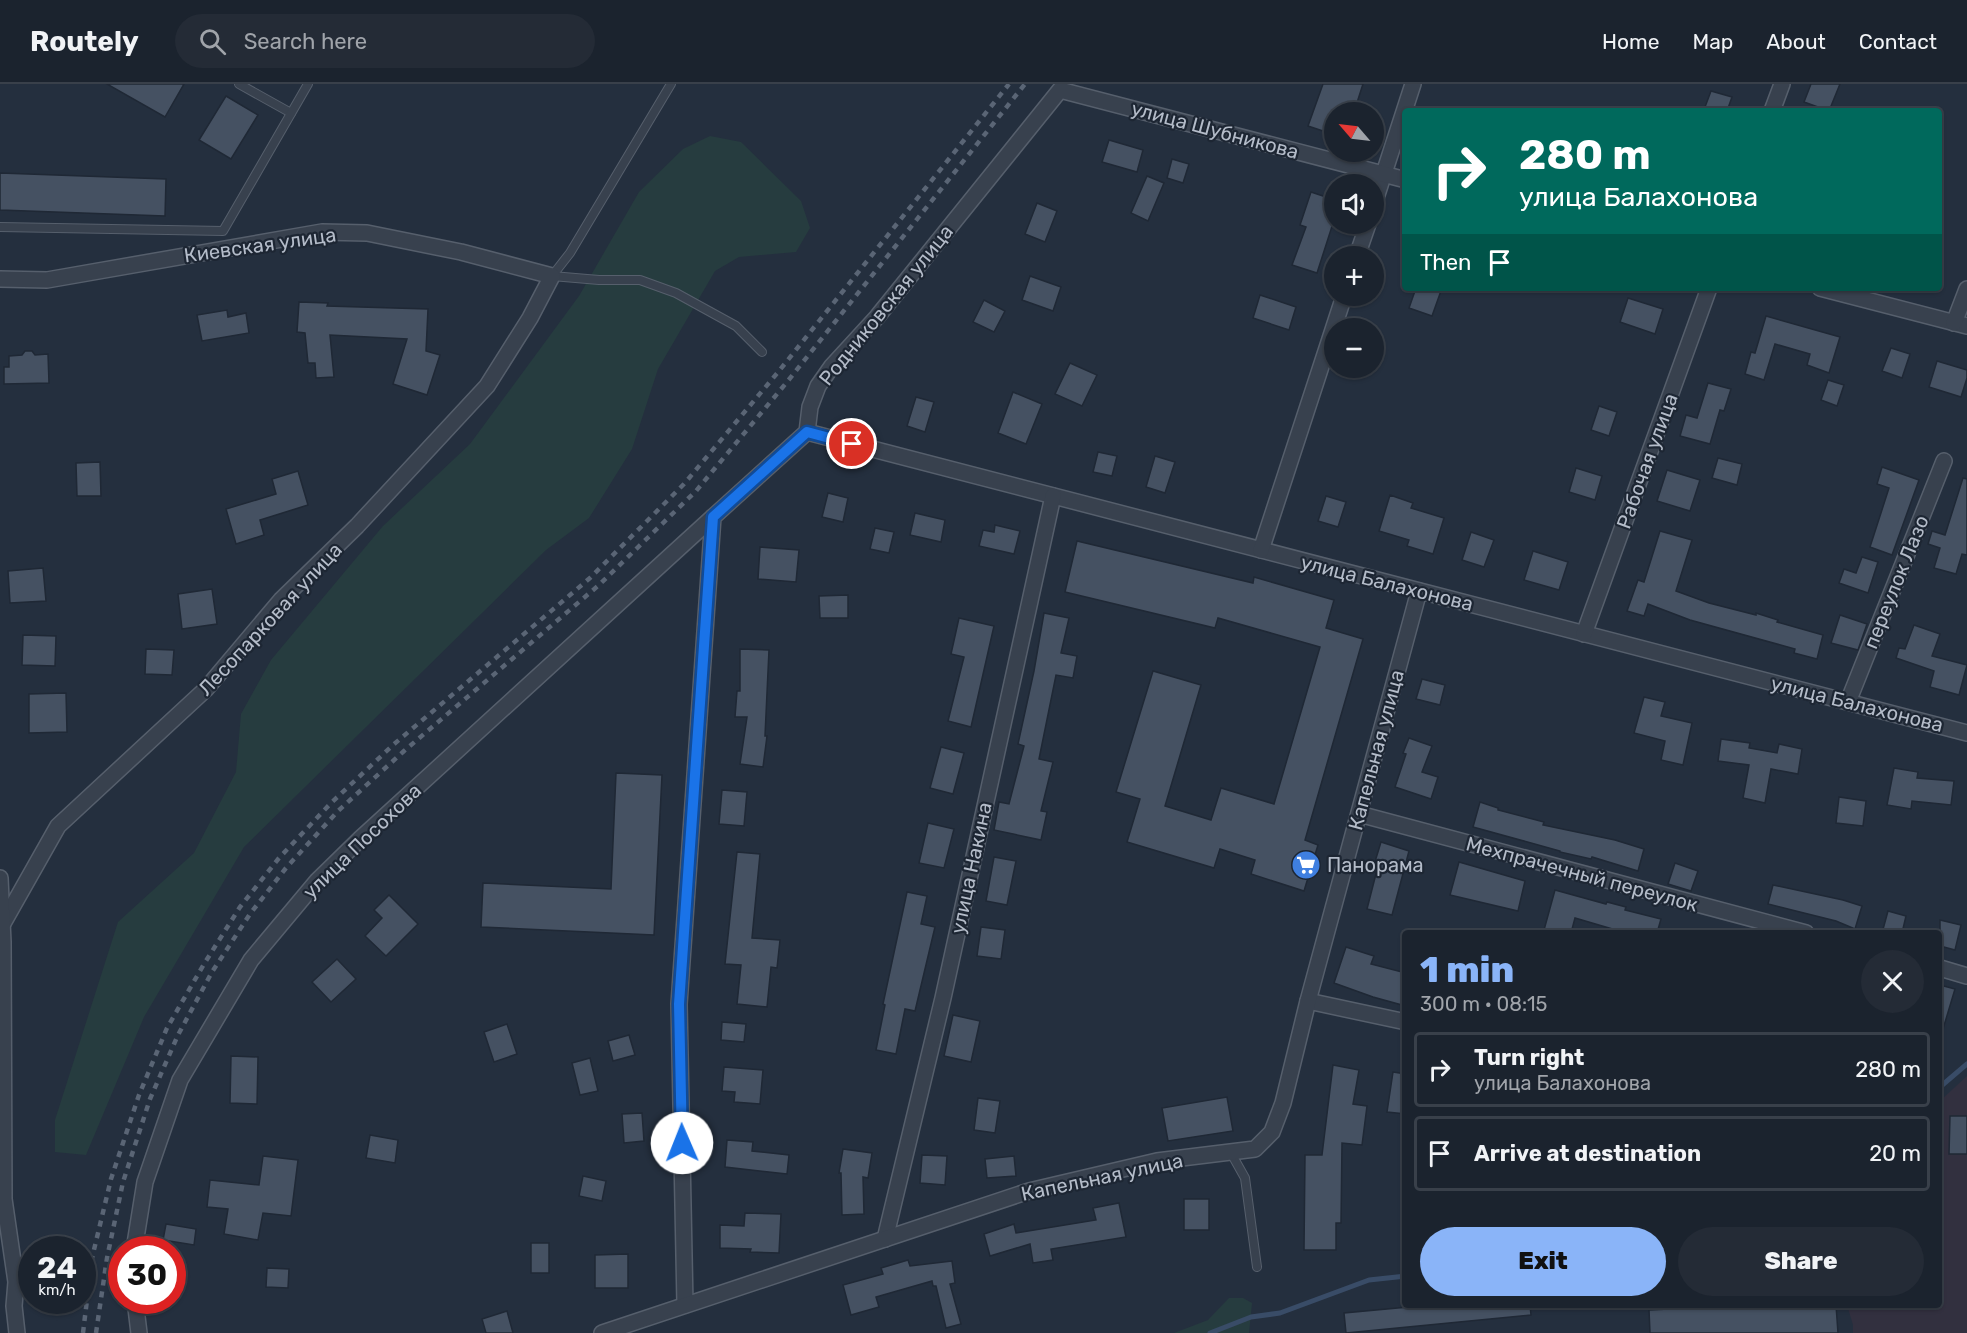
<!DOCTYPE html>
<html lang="en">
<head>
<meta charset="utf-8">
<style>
	:root { --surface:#1b232e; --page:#242b36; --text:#f1f3f6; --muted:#a0a4aa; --line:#39404a; --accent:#8ab4f8 }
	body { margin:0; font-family:Rubik,sans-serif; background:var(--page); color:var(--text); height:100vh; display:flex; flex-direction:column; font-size:22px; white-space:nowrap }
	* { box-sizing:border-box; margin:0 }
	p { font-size:20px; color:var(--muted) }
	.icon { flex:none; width:33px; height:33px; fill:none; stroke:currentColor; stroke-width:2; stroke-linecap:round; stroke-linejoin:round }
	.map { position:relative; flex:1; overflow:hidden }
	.panel { position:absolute; left:1402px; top:846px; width:540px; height:378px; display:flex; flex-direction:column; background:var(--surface); border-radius:6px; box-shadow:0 2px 4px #0004,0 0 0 2px var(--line) }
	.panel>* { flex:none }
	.banner { position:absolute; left:1402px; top:24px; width:540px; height:183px; border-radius:6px; box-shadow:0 2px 4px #0004,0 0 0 2px var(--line); background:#00695c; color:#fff; overflow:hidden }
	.needle { width:39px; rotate:298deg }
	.fabs { position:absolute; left:1324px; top:18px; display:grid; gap:12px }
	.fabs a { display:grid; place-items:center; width:60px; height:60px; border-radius:50%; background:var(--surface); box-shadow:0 2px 4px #0004,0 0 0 2px var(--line); font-size:30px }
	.speed { position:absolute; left:18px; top:1152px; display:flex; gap:12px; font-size:30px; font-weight:700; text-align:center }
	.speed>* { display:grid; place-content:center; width:78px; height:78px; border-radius:50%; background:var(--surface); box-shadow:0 2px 4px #0004,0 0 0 2px var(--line); line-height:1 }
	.speed small { font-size:15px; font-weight:400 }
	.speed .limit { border:9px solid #d22; background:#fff; color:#111 }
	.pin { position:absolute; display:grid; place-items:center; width:51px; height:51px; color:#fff; margin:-26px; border:3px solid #fff; border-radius:50%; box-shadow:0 2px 6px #0007 }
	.me { position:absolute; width:66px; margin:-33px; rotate:359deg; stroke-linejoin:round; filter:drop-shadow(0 0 4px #0008) }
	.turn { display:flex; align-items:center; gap:21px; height:126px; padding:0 18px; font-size:27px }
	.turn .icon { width:78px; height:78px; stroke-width:2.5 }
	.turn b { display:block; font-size:42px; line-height:51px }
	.then { display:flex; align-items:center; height:57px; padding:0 18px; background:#0003; gap:12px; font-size:22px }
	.round { display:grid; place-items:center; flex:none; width:63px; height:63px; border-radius:32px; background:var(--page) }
	.headline { display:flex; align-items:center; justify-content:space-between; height:102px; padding:0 18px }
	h1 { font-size:36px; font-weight:800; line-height:45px; color:var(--accent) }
	.primary-button { display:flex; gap:12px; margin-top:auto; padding:12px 18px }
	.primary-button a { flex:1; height:69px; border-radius:36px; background:var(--accent); color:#111; font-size:24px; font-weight:800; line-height:69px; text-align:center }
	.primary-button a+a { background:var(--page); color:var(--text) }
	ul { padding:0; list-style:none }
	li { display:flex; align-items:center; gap:18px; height:75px; margin:0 12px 9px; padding:0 6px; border:3px solid var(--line); border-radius:6px }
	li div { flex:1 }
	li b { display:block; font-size:22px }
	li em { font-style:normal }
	header { display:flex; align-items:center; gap:36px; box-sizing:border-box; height:84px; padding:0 30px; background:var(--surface); border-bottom:2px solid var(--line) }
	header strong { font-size:28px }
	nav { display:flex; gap:33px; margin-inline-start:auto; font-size:21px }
	.search { width:420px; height:54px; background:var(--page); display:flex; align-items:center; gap:15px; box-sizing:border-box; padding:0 21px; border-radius:33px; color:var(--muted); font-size:22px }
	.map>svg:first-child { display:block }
	.medical { fill:#32303f }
	.green { fill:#263c3f }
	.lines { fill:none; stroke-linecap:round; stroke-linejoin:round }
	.stream { stroke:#394c67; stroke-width:5 }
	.building { fill:#455162; stroke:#1f2835; stroke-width:1.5 }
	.lane-casing { stroke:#565f6c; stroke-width:10 }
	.street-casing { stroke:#565f6c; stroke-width:18 }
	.lane { stroke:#38414e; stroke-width:8 }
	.street { stroke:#38414e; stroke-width:15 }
	.rail { stroke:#5a6575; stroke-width:4.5; stroke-dasharray:6 6; stroke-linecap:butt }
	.route-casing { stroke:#114b97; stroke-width:15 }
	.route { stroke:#1a73e8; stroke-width:10 }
	.labels { text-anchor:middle; stroke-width:4.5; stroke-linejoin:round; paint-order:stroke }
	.street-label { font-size:20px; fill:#b4bcc9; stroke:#1d2633 }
	.poi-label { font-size:20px; fill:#b4bcc9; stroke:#1d2633; text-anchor:start }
</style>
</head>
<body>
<header>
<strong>Routely</strong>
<div class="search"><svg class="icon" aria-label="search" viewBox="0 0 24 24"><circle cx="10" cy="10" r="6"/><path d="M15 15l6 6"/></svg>Search here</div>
<nav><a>Home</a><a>Map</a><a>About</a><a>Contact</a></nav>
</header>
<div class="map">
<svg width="1967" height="1249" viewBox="0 0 1967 1249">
	<rect width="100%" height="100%" fill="#242f3e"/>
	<polygon class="medical" points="1967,992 1967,1249 1853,1249 1853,1241 1847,1221 1940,1221 1940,1017"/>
	<g class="green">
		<polygon points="710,52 741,58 801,117 810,144 796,168 739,173 715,187 658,285 632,365 589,434 546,466 244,763 144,933 86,1071 55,1068 55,1036 118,838 194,769 236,688 241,630 271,576 383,442 470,360 579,212 639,108 683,65"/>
		<polygon points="1229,1214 1243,1214 1252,1219 1249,1249 1174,1249 1208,1236"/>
	</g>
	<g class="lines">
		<g class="stream">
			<polyline points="1940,1003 1967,980"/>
			<polyline points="1210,1249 1251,1233 1280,1229 1369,1196 1406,1192"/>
		</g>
	</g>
	<g class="building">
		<polygon points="107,0 184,0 165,33"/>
		<polygon points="1323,0 1363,0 1354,28 1335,28 1335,51 1308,42"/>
		<polygon points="1811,0 1840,0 1829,27 1804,18"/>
		<polygon points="1711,7 1732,13 1727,27 1717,27 1705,23"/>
		<polygon points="226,12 258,31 231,75 199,56"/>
		<polygon points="1109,56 1143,66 1137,88 1102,78"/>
		<polygon points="1172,75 1189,80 1183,99 1167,94"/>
		<polygon points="0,89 166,95 165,132 0,126"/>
		<polygon points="1147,92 1164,99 1148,137 1131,129"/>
		<polygon points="1311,108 1335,116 1335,133 1317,189 1292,181 1306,143 1300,141"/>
		<polygon points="1037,119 1057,127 1045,158 1025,150"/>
		<polygon points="1030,192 1061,203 1053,227 1022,216"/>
		<polygon points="1416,204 1442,204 1432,232 1409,224"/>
		<polygon points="1260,211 1296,223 1289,246 1253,234"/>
		<polygon points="1628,214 1663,225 1655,250 1620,238"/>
		<polygon points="984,216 1005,227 994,248 973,238"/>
		<polygon points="299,218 328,219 327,222 428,225 426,267 440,271 427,311 393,300 407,255 330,251 334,293 316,294 315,279 308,279 305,249 297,248"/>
		<polygon points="227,226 228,233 246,229 249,249 202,257 197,231"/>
		<polygon points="1766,232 1840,253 1829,289 1807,281 1810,270 1775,260 1764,296 1745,290 1751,268 1755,269"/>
		<polygon points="1891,264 1910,270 1902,294 1882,287"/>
		<polygon points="25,267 32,267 35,271 48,270 49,299 4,300 4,283 9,283 9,272 22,271"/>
		<polygon points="1937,277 1967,286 1967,294 1961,313 1929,303"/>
		<polygon points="1070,279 1097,291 1082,322 1055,310"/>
		<polygon points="1828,296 1844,301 1837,322 1821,316"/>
		<polygon points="1708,299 1731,305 1724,327 1720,326 1710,360 1680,352 1686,331 1697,334"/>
		<polygon points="1013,308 1042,320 1026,360 998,349"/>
		<polygon points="916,313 934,318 925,348 907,342"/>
		<polygon points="1599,322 1617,328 1609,352 1591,346"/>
		<polygon points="1098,368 1117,372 1112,392 1093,388"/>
		<polygon points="1155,372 1175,378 1165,409 1146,403"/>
		<polygon points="1718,374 1742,380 1737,401 1712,394"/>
		<polygon points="100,378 101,412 77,412 76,379"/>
		<polygon points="1882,383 1919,396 1892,471 1870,463 1889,404 1877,400"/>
		<polygon points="1576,384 1602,392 1595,416 1569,408"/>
		<polygon points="1667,386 1700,396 1690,427 1657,417"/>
		<polygon points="298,387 308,421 260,436 264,451 236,460 226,425 276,410 272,395"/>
		<polygon points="1963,394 1967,395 1967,471 1962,470 1956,490 1934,484 1940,464 1928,460 1932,447 1945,451"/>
		<polygon points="828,409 848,414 843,438 822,433"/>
		<polygon points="1390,411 1413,419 1411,424 1444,434 1433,470 1407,462 1409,456 1379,447"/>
		<polygon points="1326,412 1346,418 1338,443 1318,437"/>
		<polygon points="915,429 945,436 941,458 910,451"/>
		<polygon points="995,441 1020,447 1014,470 979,462 983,446 994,448"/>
		<polygon points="875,444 894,448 889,469 870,465"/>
		<polygon points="1660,447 1692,456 1676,507 1709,519 1756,531 1756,529 1778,536 1777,538 1823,551 1817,575 1794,569 1795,565 1690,536 1648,520 1644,532 1627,527 1638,496 1644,498"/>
		<polygon points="1471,448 1494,456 1484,483 1462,476"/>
		<polygon points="1077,457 1253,499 1254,493 1334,516 1326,544 1363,555 1305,756 1318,761 1304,807 1251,790 1255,776 1220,765 1214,784 1127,758 1140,715 1116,708 1153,587 1201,601 1165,722 1211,736 1221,704 1274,720 1320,563 1218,534 1215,544 1065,508"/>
		<polygon points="760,463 799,466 796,498 758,495"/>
		<polygon points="1533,467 1568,478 1559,506 1524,496"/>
		<polygon points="1862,473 1878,478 1868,509 1839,499 1844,485 1856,489"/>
		<polygon points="43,484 46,517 10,519 8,487"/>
		<polygon points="212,505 217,540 182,545 178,510"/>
		<polygon points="848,511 848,534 820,534 819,512"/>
		<polygon points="1044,529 1069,534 1061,569 1077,572 1073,594 1056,591 1039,675 1053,678 1041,727 1047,728 1041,756 994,746 999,718 1009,720 1024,662 1018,660 1034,587"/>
		<polygon points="1840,531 1867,540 1858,566 1831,559"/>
		<polygon points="959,534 994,542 971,643 948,637 964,573 951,570"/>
		<polygon points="1914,541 1940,550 1932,572 1967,581 1959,611 1930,603 1934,587 1896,574 1899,564 1905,565"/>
		<polygon points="23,551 56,552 55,582 22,581"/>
		<polygon points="146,565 174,566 172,591 145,590"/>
		<polygon points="740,565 769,566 765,652 767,652 763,683 740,680 747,633 735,633 737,607 740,607"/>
		<polygon points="1422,595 1445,601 1440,621 1416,615"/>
		<polygon points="66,609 67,648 29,649 29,610"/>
		<polygon points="1644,613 1665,618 1661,632 1692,639 1683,681 1661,676 1665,657 1634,649"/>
		<polygon points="1409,654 1432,662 1422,688 1438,693 1431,715 1395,703 1406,670 1403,669"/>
		<polygon points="1721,655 1750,659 1749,664 1777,669 1779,660 1802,665 1798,690 1771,685 1765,719 1743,714 1749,681 1718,677"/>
		<polygon points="941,663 964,669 953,710 930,704"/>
		<polygon points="1894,684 1918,688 1917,694 1954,697 1951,721 1912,717 1911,725 1887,721"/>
		<polygon points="616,689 662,691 654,851 481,843 483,799 611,805"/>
		<polygon points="722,706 747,708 744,742 719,740"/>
		<polygon points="1839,713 1866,717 1863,742 1836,739"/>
		<polygon points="1480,718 1498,724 1498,726 1544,738 1543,741 1615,756 1644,765 1638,787 1592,773 1591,775 1560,768 1560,767 1473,743"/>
		<polygon points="928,739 954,745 944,784 919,779"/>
		<polygon points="1381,758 1409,767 1392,831 1367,825 1378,782 1374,781"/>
		<polygon points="737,768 760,770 752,854 780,856 777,884 771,883 767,923 737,920 741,881 725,880"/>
		<polygon points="994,773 1016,777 1007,821 986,817"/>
		<polygon points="1459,778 1525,797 1518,827 1450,811"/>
		<polygon points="1675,779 1698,787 1691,807 1668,800"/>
		<polygon points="1773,801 1843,816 1862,822 1855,845 1836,837 1768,820"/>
		<polygon points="1555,806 1606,820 1607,818 1626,823 1625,826 1661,835 1657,849 1626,849 1575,834 1571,849 1554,849 1544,846"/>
		<polygon points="907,808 927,812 921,840 935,843 915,927 905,925 896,970 876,966 885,921 883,920"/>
		<polygon points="389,811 418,840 386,872 365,852 382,834 374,826"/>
		<polygon points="1888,827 1906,832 1902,849 1882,849"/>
		<polygon points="1940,836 1961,841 1955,866 1940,862"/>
		<polygon points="981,843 1005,846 1001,875 977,872"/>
		<polygon points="1346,863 1374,872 1371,880 1406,889 1406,909 1402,921 1373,913 1334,899"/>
		<polygon points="337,875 356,895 331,918 312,898"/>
		<polygon points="1940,901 1955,905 1943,945 1940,944"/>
		<polygon points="953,931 980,937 971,978 944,972"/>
		<polygon points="722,938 746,940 744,958 721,956"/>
		<polygon points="507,940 517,970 494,978 484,948"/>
		<polygon points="629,951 635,971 613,977 608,957"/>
		<polygon points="231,972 258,973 257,1020 230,1019"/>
		<polygon points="590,974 598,1007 580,1011 572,979"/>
		<polygon points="1333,981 1359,986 1353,1020 1367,1022 1362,1061 1342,1059 1341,1139 1336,1139 1336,1166 1304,1166 1305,1071 1322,1071"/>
		<polygon points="724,983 763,986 760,1020 734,1018 735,1008 722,1007"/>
		<polygon points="1393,988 1406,990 1406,1030 1387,1028"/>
		<polygon points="1227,1013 1233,1047 1168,1057 1162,1024"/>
		<polygon points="978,1014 1000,1017 995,1049 974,1046"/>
		<polygon points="642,1029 644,1057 624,1059 622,1030"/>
		<polygon points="1950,1032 1967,1032 1967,1070 1949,1070"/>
		<polygon points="370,1051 398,1056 395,1079 366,1074"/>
		<polygon points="727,1056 753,1058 752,1067 789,1071 787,1090 725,1083"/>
		<polygon points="843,1065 872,1069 868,1094 863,1093 864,1130 842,1131 841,1089 839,1089"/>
		<polygon points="922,1071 947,1072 945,1101 920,1099"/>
		<polygon points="263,1072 298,1076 291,1132 263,1129 258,1156 224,1150 228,1125 207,1123 210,1096 259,1101"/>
		<polygon points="1014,1072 1016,1092 987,1094 985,1075"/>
		<polygon points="583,1092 606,1097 602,1117 579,1112"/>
		<rect x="1184" y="1115" width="25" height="31"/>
		<polygon points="1119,1119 1126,1153 1051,1165 1053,1176 1033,1179 1030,1160 990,1172 984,1150 1014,1140 1016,1149 1096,1136 1093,1124"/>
		<polygon points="745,1129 781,1130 779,1169 750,1168 751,1165 720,1164 720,1141 744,1142"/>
		<polygon points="166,1140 196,1145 194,1161 163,1156"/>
		<rect x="531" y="1159" width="18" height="30"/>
		<polygon points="628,1170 628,1204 595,1204 595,1171"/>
		<polygon points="908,1176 910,1182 952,1177 955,1199 950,1200 961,1240 946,1244 936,1202 933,1202 932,1197 876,1213 879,1223 851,1231 843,1201 883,1190 881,1184"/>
		<polygon points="267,1184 289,1185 288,1204 266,1203"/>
		<polygon points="1430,1221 1530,1221 1531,1231 1346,1249 1344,1229"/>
		<polygon points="1747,1221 1836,1221 1838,1249 1650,1249 1649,1226"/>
		<polygon points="507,1227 513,1249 486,1249 482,1235"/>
	</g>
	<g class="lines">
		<g class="lane-casing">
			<g id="lane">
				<polyline points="239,0 291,29"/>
				<polyline points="0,143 223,147 308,0"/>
				<polyline points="552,192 599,196 640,196 676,209 736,242 762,268"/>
				<polyline points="552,192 570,169 671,0"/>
				<polyline points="1231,1069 1245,1094 1257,1183"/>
			</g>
		</g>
		<g class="street-casing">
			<g id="street">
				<polyline points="1772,27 1782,0"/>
				<polyline points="1374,120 1413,0"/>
				<polyline points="1357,172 1368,140"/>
				<polyline points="0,195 47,196 322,148 367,149 461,168 552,192 530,234 487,302 357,442 281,516 206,605 58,742 2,841"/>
				<polyline points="1820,204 1967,242"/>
				<polyline points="1954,239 1967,205"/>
				<polyline points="807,348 1967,649"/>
				<polyline points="1261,466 1344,212"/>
				<polyline points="1584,550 1709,204"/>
				<polyline points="1848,618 1944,377"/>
				<polyline points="1359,730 1806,849"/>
				<polyline points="0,794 3,858 4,1115 16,1198 14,1222 17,1249"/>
				<polyline points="1940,884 1967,892"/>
				<polyline points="1308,917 1406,938"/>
				<polyline points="885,1155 943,914 1053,412"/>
				<polyline points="134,1166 145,1098 180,996 251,876 317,797 360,755 713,433"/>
				<polyline points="135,1216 139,1249"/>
				<polyline points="685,1221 679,920 713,433 807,348 810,323 818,302 832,282 877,233 1060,6 1406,96"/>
				<polyline points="602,1249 1029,1107 1157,1077 1255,1065 1272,1048 1283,1019 1308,917 1419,507"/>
			</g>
		</g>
		<use href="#lane" class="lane"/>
		<use href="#street" class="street"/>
		<g class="rail">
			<polyline points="83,1249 92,1174 111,1095 139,1011 167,944 204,880 240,823 279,774 331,719 393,661 590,494 684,400 779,287 1009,0"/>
			<polyline points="96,1249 107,1174 123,1098 150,1015 178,951 212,888 250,830 286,784 338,727 404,667 599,501 696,407 787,298 1025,0"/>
		</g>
	</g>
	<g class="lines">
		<g class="route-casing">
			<polyline id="route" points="682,1059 679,920 713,433 807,348 852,360"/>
		</g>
		<use href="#route" class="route"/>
	</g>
	<defs>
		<g id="supermarket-disc" transform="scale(1.5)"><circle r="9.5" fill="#3f7fe0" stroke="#1d2633"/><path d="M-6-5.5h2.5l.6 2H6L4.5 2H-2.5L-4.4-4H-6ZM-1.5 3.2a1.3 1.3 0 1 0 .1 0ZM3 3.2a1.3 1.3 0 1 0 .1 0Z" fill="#fff"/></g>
	</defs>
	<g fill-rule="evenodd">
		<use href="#supermarket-disc" x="1306" y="781"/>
	</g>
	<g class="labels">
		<g class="street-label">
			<text transform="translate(1215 46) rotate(15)" y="7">улица Шубникова</text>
			<text transform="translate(260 161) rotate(-8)" y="7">Киевская улица</text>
			<text transform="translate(886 221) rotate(-51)" y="7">Родниковская улица</text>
			<text transform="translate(1647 377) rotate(-70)" y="7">Рабочая улица</text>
			<text transform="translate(1896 498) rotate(-68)" y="7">переулок Лазо</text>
			<text transform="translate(1387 499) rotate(14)" y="7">улица Балахонова</text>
			<text transform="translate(270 535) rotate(-47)" y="7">Лесопарковая улица</text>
			<text transform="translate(1857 620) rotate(14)" y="7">улица Балахонова</text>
			<text transform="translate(1376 666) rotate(-75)" y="7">Капельная улица</text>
			<text transform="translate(362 757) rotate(-44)" y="7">улица Посохова</text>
			<text transform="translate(971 784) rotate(-78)" y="7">улица Накина</text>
			<text transform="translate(1582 790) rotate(15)" y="7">Мехпрачечный переулок</text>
			<text transform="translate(1102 1093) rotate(-12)" y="7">Капельная улица</text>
		</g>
		<g class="poi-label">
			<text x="1327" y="788">Панорама</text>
		</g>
	</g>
</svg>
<div class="fabs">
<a><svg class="needle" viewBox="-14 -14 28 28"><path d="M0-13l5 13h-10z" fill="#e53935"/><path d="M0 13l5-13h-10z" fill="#a0a4aa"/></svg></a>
<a><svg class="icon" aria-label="sound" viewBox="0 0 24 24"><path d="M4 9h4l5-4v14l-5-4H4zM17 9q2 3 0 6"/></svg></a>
<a>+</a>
<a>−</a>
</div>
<div class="speed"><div>24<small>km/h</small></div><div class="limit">30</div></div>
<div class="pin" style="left:852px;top:360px;background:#d93025"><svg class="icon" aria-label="arrive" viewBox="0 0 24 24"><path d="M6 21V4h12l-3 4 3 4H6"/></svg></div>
<svg class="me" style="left:682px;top:1059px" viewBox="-20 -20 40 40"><circle r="19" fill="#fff"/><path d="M0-13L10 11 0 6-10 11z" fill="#1a73e8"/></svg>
<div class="banner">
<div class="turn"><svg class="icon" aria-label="right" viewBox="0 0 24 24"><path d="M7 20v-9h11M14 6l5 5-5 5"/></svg><div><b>280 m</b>улица Балахонова</div></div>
<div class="then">Then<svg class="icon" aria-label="arrive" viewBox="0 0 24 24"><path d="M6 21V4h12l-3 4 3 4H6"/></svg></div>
</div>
<section class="panel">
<div class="headline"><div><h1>1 min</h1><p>300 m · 08:15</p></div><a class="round"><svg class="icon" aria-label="close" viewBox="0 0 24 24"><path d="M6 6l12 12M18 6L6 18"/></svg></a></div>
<ul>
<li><svg class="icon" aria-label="right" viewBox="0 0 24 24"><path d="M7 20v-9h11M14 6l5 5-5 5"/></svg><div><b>Turn right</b><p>улица Балахонова</p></div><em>280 m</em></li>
<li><svg class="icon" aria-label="arrive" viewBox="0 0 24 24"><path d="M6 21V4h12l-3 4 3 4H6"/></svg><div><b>Arrive at destination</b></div><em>20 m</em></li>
</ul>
<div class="primary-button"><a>Exit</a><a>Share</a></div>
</section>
</div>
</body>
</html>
